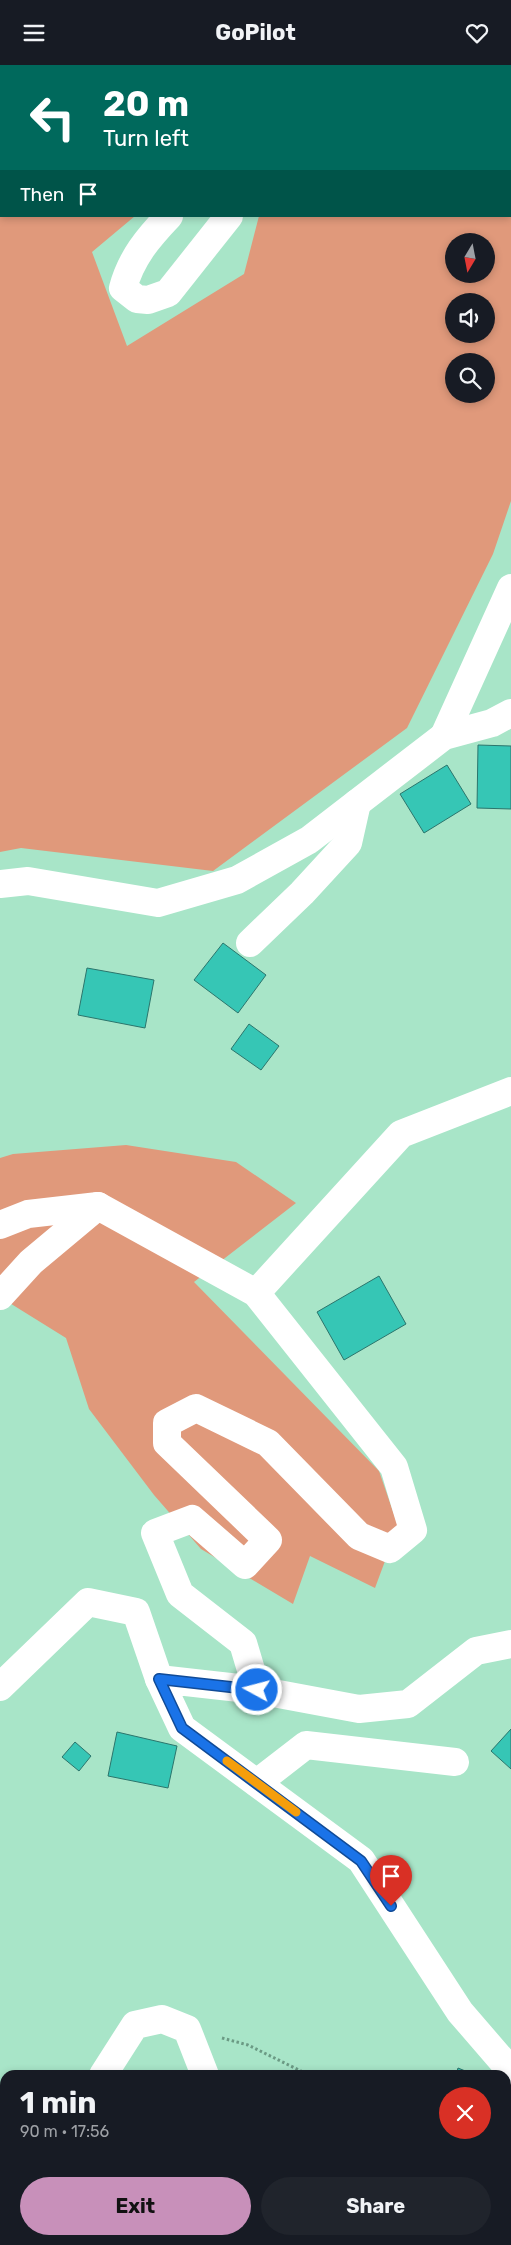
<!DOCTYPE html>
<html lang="en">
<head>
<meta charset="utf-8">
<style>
	:root { --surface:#171b24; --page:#20242c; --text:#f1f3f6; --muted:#9ea1a6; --accent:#c890ba }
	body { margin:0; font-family:Rubik,sans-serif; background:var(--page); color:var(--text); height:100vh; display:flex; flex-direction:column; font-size:19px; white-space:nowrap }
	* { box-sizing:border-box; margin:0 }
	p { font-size:16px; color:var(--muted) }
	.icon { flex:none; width:28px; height:28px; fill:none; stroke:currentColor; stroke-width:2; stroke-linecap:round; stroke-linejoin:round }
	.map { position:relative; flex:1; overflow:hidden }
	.sheet { position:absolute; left:0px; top:2005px; width:511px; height:175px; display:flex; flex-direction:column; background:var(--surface); border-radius:15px 15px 0 0; box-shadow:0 2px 8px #0003 }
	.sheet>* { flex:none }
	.top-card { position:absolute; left:0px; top:0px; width:511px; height:152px; box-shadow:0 2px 8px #0003; background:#00695c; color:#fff; overflow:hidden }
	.needle { width:32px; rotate:190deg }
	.buttons { position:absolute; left:445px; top:168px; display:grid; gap:10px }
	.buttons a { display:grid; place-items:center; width:50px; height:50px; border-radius:50%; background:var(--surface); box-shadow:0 2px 8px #0003; font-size:25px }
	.pin { position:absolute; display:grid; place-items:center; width:42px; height:42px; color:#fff; margin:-51px -21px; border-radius:50% 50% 50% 0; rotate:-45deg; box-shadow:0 0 5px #0007 }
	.pin .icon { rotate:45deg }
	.me { position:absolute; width:55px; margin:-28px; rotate:277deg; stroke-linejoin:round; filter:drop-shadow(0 0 4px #0008) }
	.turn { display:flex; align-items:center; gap:18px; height:105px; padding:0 20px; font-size:22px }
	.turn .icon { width:65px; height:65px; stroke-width:2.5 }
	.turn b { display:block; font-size:35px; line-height:42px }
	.then { display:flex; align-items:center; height:48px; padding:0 20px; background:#0003; gap:10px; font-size:19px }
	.round { display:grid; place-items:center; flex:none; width:52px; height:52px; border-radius:26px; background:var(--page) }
	.overview { display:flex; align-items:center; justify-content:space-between; height:85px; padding:0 20px }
	h1 { font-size:30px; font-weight:700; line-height:38px }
	.action { display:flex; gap:10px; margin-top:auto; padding:10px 20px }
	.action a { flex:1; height:58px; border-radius:30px; background:var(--accent); color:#111; font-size:20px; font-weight:700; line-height:58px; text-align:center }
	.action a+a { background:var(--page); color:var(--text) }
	header { display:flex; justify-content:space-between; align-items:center; height:65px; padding:0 20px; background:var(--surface); font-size:22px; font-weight:700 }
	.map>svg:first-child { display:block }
	.green { fill:#e0997b; fill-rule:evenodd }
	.building { fill:#36c6b5; stroke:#2b756c }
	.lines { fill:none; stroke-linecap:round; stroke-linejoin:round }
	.path { stroke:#6b9a84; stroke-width:3; stroke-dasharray:2.5 2.5; stroke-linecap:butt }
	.minor { stroke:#fff; stroke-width:28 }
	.route-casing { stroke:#114b97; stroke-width:12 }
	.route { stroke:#1a73e8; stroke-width:9 }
	.slow { stroke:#f59e0b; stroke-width:9 }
</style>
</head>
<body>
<header><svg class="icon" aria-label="menu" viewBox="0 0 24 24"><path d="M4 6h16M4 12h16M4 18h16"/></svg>GoPilot<svg class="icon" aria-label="heart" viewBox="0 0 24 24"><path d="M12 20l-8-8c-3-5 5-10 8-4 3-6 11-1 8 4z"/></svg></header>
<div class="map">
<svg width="511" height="2180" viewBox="0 0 511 2180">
	<rect width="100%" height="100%" fill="#a8e5c8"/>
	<g class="green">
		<path d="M316,0H511V436L493,489L407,663L213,806L21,783L0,787V80L1,151H135L92,187L127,281L244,209L259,151H510V1ZM454,176H486V209H454ZM486,236V269H454V236ZM454,296H486V329H454Z"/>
		<polygon points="126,1080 236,1097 296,1138 194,1217 379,1406 398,1461 375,1523 310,1491 293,1539 201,1484 154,1430 89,1344 66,1273 0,1232 0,1093 13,1089"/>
		<polygon points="5,2168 5,2175 148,2175 148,2180 0,2180 0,2169"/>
	</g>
	<g class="building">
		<polygon points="478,680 511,681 511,744 477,743"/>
		<polygon points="447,700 471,739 424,768 400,729"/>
		<polygon points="223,878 266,910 238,948 194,915"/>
		<polygon points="87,903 154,915 145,963 78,950"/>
		<polygon points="249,959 279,981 261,1005 231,984"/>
		<polygon points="379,1211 406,1259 344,1295 317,1247"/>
		<polygon points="511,1664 511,1704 491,1686"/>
		<polygon points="117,1667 177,1681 168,1723 108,1711"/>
		<polygon points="75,1677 91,1691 79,1706 62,1692"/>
		<polygon points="458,2003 475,2010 456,2010"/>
		<polygon points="506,2023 511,2024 511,2071 509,2077 506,2076"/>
	</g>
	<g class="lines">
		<g class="path">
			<polyline points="222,1973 248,1980 309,2010"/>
			<polyline points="506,2110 511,2112"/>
		</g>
		<g class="minor">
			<polyline points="135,0 135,1"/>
			<polyline points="172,0 173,1"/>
			<polyline points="295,1 296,0"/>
			<polyline points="0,64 1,65"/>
			<path d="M169,151C148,173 131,193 123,223L137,234L148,235L168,228L229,151"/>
			<polyline points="444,671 511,523"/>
			<polyline points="0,819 28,816 158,838 237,815 309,775 444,671 492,658 511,648"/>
			<polyline points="250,878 302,828 348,778 357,738"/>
			<polyline points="0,1160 28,1149 98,1141 256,1228 394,1402 413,1465 390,1484 359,1471 268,1378 196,1343 167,1358 167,1378 268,1475 245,1500 192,1454 155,1468 180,1529 243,1578 257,1625 159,1614 182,1663 361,1795 460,1947 511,2006"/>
			<polyline points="256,1228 401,1069 511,1026"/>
			<polyline points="0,1231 31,1197 98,1141"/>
			<polyline points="0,1622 88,1537 136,1547 159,1614"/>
			<polyline points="257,1625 359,1644 408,1639 476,1586 511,1579"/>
			<polyline points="257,1718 306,1680 455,1697"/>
			<polyline points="103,2010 135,1960 162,1954 187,1964 205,2010"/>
			<polyline points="0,2065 5,2064"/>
			<polyline points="273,2175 275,2180"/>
		</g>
	</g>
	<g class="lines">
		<g class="route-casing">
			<polyline id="route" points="257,1625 159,1614 182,1663 361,1796 391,1841"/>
		</g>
		<use href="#route" class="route"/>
		<polyline class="slow" points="227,1696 296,1747"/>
	</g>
</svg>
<div class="buttons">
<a><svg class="needle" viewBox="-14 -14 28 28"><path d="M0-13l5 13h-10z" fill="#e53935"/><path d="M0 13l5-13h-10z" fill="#9ea1a6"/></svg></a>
<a><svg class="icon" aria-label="sound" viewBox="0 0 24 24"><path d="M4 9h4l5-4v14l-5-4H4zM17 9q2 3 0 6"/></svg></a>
<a><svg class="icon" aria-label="search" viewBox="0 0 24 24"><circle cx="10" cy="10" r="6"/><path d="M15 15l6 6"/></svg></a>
</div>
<div class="pin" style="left:391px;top:1841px;background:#d93025"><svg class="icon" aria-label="arrive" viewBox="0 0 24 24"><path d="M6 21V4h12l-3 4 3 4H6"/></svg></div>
<svg class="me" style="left:257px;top:1625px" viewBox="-20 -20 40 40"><circle r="17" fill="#1a73e8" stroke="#fff" stroke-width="3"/><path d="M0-11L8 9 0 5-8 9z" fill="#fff"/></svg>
<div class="top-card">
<div class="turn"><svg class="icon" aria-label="left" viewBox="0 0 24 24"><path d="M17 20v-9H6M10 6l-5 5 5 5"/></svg><div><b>20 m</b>Turn left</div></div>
<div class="then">Then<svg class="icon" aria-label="arrive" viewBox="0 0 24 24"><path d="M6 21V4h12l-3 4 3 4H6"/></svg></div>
</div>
<section class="sheet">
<div class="overview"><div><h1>1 min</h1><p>90 m · 17:56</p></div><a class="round" style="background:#d93025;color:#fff"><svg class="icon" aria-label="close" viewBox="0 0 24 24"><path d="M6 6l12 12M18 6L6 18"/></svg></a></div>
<div class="action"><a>Exit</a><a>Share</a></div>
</section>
</div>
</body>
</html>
